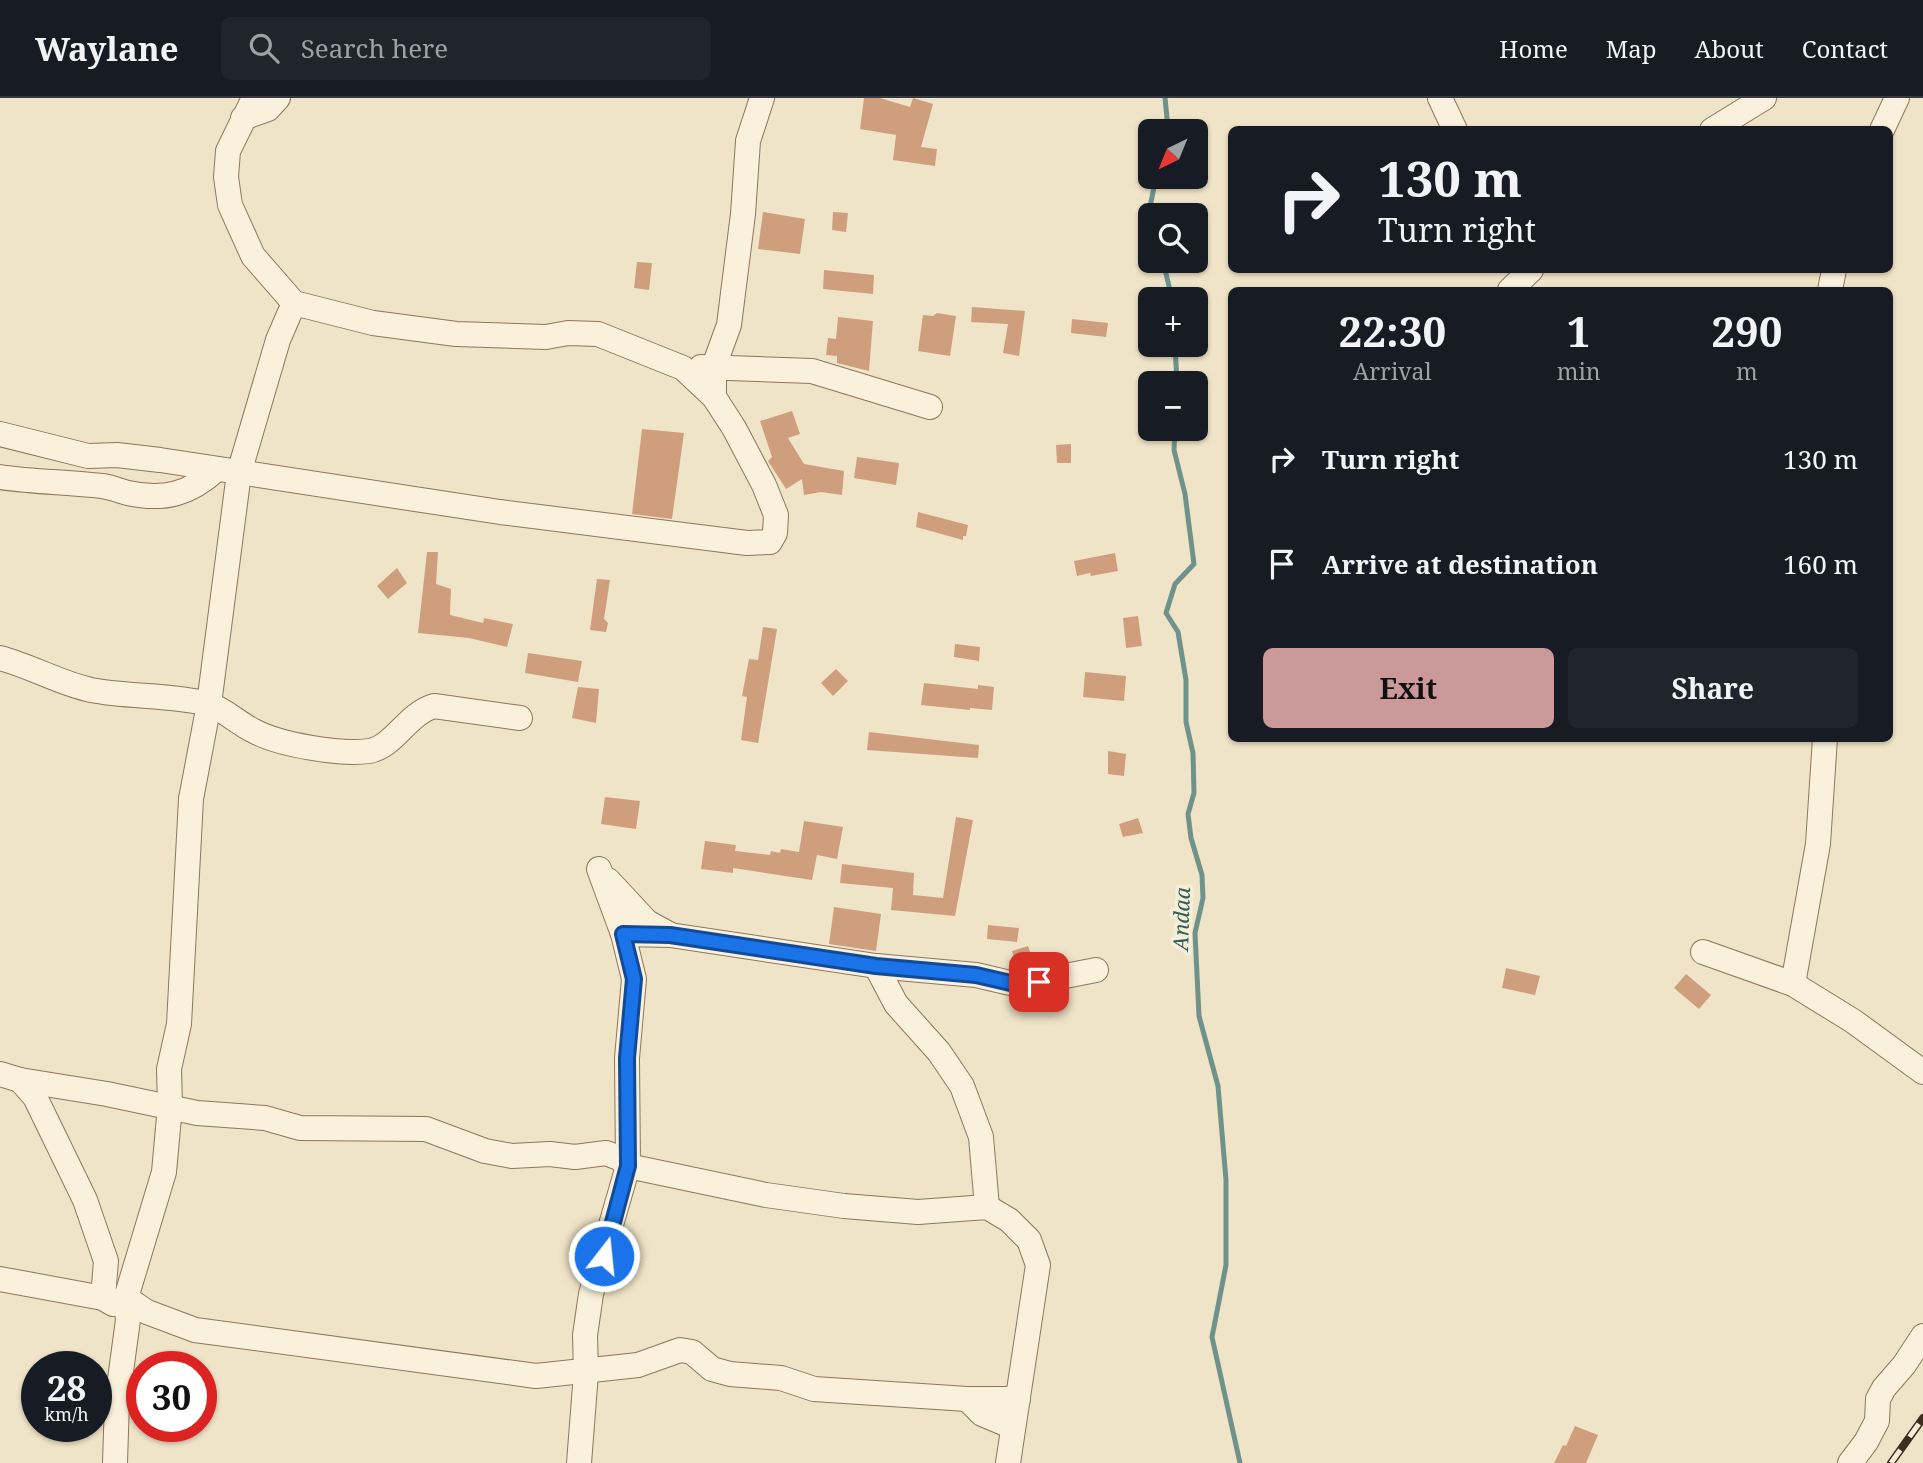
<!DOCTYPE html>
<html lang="en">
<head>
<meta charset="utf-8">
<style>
	:root { --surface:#171b24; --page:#20242c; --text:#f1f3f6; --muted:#9ea1a6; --line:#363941; --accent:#cc999b }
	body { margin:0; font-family:"Noto Serif",serif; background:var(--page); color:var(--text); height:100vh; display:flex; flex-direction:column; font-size:26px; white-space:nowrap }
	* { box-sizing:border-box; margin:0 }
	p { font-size:23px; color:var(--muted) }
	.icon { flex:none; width:38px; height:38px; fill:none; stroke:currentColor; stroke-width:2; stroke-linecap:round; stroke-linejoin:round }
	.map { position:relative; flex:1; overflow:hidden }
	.panel { position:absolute; left:1228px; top:189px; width:665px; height:455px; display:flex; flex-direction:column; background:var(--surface); border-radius:10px; box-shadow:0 2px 5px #0004 }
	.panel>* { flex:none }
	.banner { position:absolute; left:1228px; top:28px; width:665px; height:147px; border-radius:10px; box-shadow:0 2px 5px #0004; background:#171b24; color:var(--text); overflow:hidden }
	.needle { width:46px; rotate:223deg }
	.controls { position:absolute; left:1138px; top:21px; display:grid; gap:14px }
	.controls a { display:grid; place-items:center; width:70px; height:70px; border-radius:10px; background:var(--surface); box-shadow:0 2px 5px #0004; font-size:35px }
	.speed { position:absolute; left:21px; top:1253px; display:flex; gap:14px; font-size:35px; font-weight:700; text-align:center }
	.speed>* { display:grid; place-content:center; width:91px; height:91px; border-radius:50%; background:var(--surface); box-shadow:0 2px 5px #0004; line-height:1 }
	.speed small { font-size:18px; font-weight:400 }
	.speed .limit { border:10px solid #d22; background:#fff; color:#111 }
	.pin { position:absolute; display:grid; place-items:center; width:60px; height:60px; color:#fff; margin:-30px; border-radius:14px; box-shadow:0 4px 10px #0006 }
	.me { position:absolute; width:77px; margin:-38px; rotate:16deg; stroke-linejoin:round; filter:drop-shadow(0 0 5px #0008) }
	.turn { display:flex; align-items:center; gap:24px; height:147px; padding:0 35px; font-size:32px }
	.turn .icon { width:91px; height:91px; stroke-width:2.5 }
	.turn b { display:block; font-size:49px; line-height:60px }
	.eta { display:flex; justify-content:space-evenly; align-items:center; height:119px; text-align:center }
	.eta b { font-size:42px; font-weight:700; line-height:49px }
	.button { display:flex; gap:14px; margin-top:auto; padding:14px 35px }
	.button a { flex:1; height:80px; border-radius:10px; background:var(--accent); color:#111; font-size:28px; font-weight:700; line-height:80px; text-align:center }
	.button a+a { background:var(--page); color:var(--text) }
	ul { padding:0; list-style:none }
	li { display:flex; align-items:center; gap:21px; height:105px; padding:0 35px }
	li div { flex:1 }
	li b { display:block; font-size:26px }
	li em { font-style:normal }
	header { display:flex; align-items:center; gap:42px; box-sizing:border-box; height:98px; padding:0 35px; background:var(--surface); border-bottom:2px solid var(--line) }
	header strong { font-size:33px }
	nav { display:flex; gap:38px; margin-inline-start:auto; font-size:24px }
	.search { width:490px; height:63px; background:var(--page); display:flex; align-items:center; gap:18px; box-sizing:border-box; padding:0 24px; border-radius:10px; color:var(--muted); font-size:26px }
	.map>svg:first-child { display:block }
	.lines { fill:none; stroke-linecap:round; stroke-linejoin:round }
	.stream { stroke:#6f938a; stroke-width:5 }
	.building { fill:#cf9f7d }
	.minor-casing { stroke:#8d765c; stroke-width:26 }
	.minor { stroke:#faf1dc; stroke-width:24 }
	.rail-casing { stroke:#3d2e20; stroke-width:8 }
	.rail { stroke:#f7eed8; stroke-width:5; stroke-dasharray:16; stroke-linecap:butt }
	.route-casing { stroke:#114b97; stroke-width:18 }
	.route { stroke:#1a73e8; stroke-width:12 }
	.labels { text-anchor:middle; stroke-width:7; stroke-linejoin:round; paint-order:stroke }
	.water-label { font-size:21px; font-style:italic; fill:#2f5d5a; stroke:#f7eed8 }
</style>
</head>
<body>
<header>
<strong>Waylane</strong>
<div class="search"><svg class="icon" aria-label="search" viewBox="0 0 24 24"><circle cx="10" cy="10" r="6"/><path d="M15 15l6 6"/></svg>Search here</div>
<nav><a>Home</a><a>Map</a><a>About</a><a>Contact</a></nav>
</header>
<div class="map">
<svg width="1923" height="1365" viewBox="0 0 1923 1365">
	<rect width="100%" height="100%" fill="#f0e4c8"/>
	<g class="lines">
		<g class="stream">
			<polyline points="1165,33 1167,20 1165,0"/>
			<polyline points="1152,117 1150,109 1156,79"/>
			<polyline points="1163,163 1172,201"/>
			<polyline points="1175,247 1177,285"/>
			<polyline points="1175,331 1174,352 1185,396 1194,466 1175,486 1166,515 1178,534 1186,582 1186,624 1193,655 1194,695 1188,716 1191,740 1202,777 1203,800 1195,835 1199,918 1218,988 1226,1082 1226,1167 1212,1239 1240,1365"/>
		</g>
	</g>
	<g class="building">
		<polygon points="864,0 880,0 910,9 913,0 933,6 921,49 937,51 935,68 893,62 896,37 860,31"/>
		<polygon points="763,114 805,121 800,156 758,151"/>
		<polygon points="833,114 848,115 846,134 832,132"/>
		<polygon points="637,164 652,165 649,192 634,190"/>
		<polygon points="824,172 874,177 873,196 823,191"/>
		<polygon points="972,209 1025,213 1019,258 1003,255 1008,226 971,224"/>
		<polygon points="937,215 956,218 950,258 918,253 923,217 933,218"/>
		<polygon points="838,219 873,223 869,273 837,265 837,258 826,257 828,240 836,241"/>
		<polygon points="1072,221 1108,225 1106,239 1071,235"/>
		<polygon points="792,313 800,336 788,340 804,366 844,373 842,397 821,394 804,397 802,381 786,391 768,363 772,359 760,323"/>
		<polygon points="642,331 684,335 672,421 632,416"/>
		<polygon points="1071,346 1071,365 1057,365 1056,347"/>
		<polygon points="857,359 899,365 896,387 854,380"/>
		<polygon points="918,414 968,427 966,438 963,438 963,442 916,429"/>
		<polygon points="427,454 438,454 436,486 451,491 450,517 483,525 484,520 513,526 507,549 469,540 418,535"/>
		<polygon points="1115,455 1118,473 1091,478 1090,475 1077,478 1074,463"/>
		<polygon points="397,470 407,485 388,501 377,488"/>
		<polygon points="597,481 610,482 604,521 608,525 606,534 590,532"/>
		<polygon points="1138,518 1142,548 1126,550 1123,520"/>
		<polygon points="763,529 777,531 758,645 741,642 747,599 742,598 749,561 758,562"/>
		<polygon points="955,546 980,549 979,563 954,559"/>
		<polygon points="528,555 582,563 578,584 525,575"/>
		<polygon points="836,571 848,583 833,598 821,585"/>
		<polygon points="1085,574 1126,578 1124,603 1083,599"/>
		<polygon points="924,585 978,591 978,587 994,589 992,612 970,610 970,612 921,607"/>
		<polygon points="578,589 599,591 596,625 572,620"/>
		<polygon points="869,634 979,647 978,660 867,652"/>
		<polygon points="1108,653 1126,656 1124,678 1108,676"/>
		<polygon points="605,699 640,703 636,731 601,726"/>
		<polygon points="956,719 973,722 955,818 891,812 893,790 840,785 842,766 914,775 913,797 943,800"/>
		<polygon points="1138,720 1143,735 1123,739 1119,726"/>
		<polygon points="804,723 843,729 837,761 817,757 812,782 733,770 733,775 701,771 705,743 736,747 735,753 770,757 771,753 780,755 781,751 799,754"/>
		<polygon points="834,809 881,816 876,853 829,846"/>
		<polygon points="988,827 1019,830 1017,844 987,841"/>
		<polygon points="1028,848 1035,869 1018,872 1012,853"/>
		<polygon points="1506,870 1540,878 1535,897 1502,890"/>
		<polygon points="1686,876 1711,897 1699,911 1674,890"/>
		<polygon points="1575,1328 1598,1337 1586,1365 1554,1365 1563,1347 1566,1348"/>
	</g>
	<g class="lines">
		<g class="minor-casing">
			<g id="minor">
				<polyline points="1440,0 1455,32"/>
				<polyline points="243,20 268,11 278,0"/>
				<polyline points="1712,32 1764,0"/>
				<polyline points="1882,32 1897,0"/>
				<polyline points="1510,192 1531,172"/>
				<polyline points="1830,192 1834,172"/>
				<polyline points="701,269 812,273 930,309"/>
				<polyline points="714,299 714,268 729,227 743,116 748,43 762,0"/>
				<polyline points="0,336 88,358 117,357 160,362 500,414 747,445 770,444 775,435 776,417 764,387 734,330 714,299 683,270 598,236 568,235 546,239 456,236 373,225 294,205 253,158 230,107 226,79 228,53 254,0"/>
				<path d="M0,379C34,384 68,384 102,388C111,389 120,393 128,395C164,403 190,396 217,371"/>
				<path d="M0,560C31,568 59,585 91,592C127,599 174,597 208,606C224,611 239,626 254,633C280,647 341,657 369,653C394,649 407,616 434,608L520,620"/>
				<polyline points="608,782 647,824 669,836"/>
				<polyline points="623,836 670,837 876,868 976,877 1019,887 1096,872"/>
				<polyline points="1703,854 1793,886 1853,923 1923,974"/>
				<polyline points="876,868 896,906 939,954 962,988 981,1039 987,1109"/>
				<polyline points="1793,886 1818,746 1825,640"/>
				<polyline points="0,976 20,982 107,996 197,1015 265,1020 300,1030 426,1031 485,1053 512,1058 550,1056 575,1059 606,1055 619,1060 628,1068 766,1097 844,1108 918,1114 987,1109 1009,1122 1029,1142 1038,1167 1008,1365"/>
				<polyline points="20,982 35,999 85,1102 106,1163 103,1200 113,1206 126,1200"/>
				<polyline points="0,1181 103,1200"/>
				<polyline points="126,1200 147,1214 195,1232 536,1278 638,1267 680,1252 692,1254 712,1271 730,1276 781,1280 814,1291 967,1301 1018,1301"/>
				<polyline points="967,1301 982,1316 1013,1329"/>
				<polyline points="115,1365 117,1303 128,1222 126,1200 164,1074 170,1008 169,971 179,926 191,701 209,606 239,375 278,242 294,205"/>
				<polyline points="579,1365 586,1275 585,1237 591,1196 628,1068 627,960 634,881 623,836 599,771"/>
				<polyline points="1850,1365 1866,1344 1877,1323 1878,1301 1884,1290 1904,1267 1923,1238"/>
			</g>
		</g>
		<use href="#minor" class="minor"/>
		<g class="rail-casing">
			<polyline id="rail" points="1891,1365 1923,1320"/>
		</g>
		<use href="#rail" class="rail"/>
	</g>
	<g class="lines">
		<g class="route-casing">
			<polyline id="route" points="604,1158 628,1068 627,960 634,881 623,836 670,837 876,868 976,877 1019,887 1039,884"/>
		</g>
		<use href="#route" class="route"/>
	</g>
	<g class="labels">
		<g class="water-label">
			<text transform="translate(1182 821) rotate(-88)" y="7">Andaa</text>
		</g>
	</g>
</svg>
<div class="controls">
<a><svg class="needle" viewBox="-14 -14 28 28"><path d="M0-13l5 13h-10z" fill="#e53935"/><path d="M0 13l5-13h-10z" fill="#9ea1a6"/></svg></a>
<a><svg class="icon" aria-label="search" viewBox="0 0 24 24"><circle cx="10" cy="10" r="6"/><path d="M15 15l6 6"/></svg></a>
<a>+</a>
<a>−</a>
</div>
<div class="speed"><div>28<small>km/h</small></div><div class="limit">30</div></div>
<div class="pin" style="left:1039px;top:884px;background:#d93025"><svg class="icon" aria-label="arrive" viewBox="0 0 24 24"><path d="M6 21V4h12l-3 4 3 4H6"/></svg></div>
<svg class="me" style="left:604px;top:1158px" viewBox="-20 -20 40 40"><circle r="17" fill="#1a73e8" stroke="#fff" stroke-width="3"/><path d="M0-11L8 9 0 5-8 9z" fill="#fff"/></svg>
<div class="banner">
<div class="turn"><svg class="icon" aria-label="right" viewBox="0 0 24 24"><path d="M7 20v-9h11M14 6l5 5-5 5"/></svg><div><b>130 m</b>Turn right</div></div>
</div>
<section class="panel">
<div class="eta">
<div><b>22:30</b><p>Arrival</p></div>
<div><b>1</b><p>min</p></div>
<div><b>290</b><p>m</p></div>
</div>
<ul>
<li><svg class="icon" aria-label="right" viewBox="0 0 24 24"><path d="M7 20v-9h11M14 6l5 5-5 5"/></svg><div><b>Turn right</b></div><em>130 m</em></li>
<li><svg class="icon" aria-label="arrive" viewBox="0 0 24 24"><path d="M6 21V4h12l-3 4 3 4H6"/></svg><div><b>Arrive at destination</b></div><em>160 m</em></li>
</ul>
<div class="button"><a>Exit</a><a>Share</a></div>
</section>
</div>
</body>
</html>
